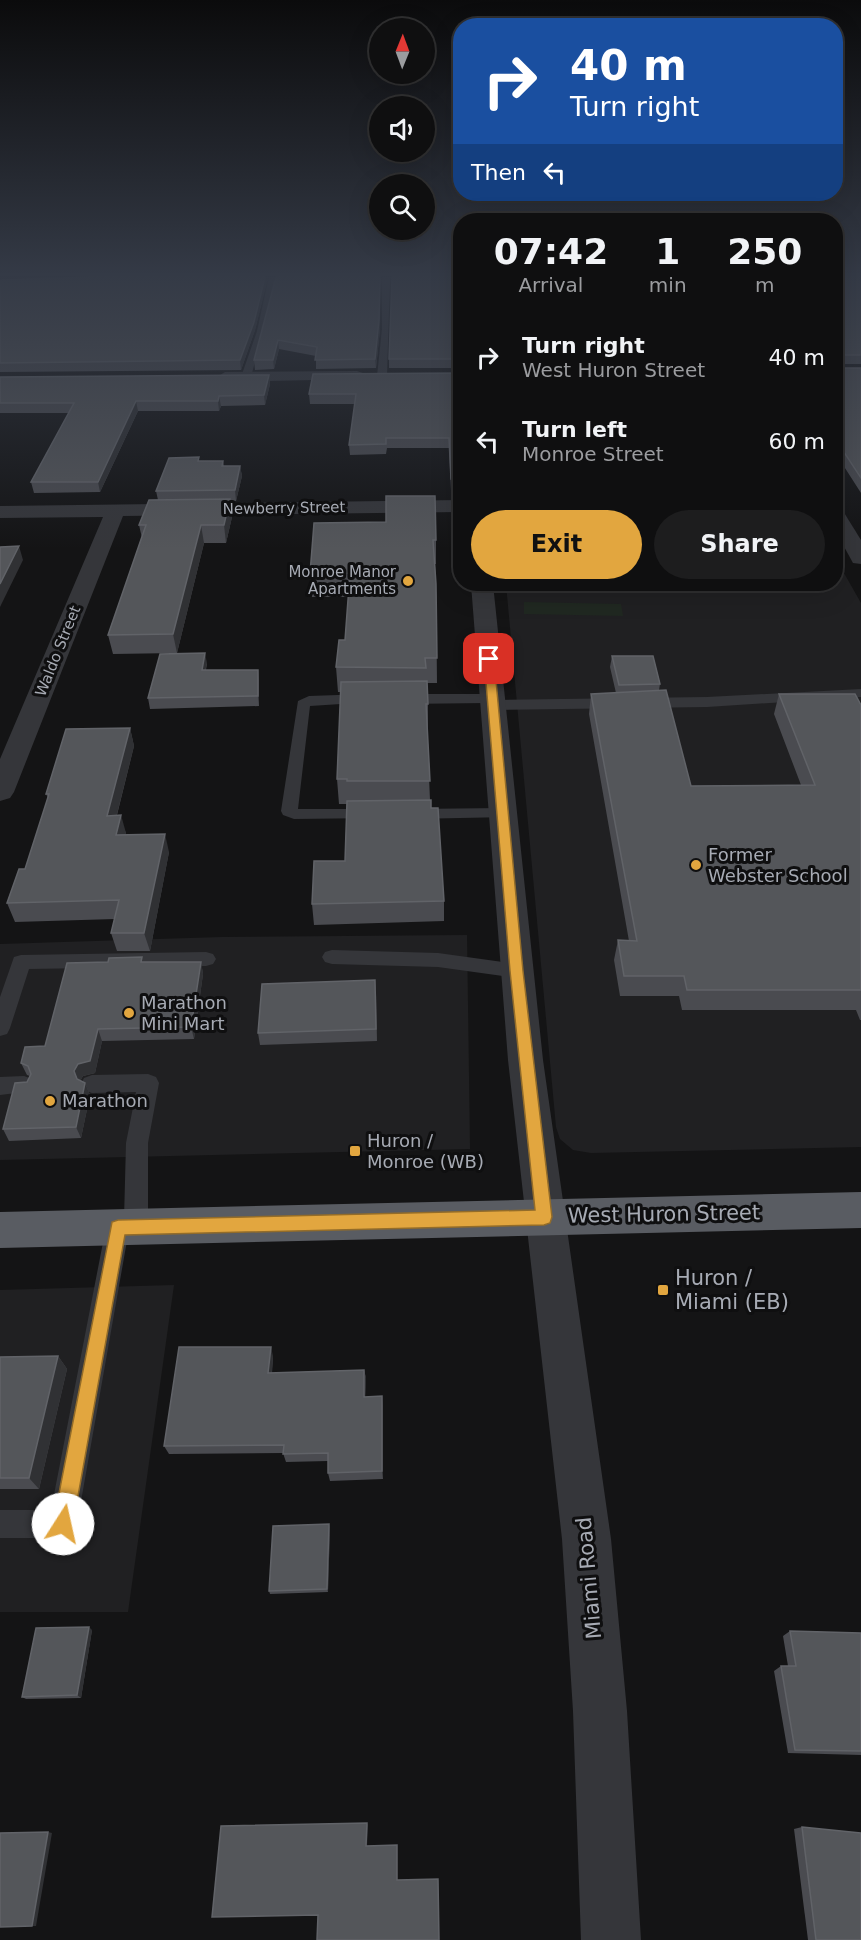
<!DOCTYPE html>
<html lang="en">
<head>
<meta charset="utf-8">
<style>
	:root { --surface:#0f0f10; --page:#1d1d1e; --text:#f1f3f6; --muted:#9b9c9f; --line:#2f2f30; --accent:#e2a63f }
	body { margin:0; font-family:"DejaVu Sans",sans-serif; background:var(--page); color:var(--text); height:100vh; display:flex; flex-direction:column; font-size:22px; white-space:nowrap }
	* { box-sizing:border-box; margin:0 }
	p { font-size:20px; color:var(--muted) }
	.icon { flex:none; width:33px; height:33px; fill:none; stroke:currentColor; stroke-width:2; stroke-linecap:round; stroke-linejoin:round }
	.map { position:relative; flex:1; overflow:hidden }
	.details { position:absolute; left:453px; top:213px; width:390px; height:378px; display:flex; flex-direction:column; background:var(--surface); border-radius:24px; box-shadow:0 6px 24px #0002,0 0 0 2px var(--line) }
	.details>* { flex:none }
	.guide { position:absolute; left:453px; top:18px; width:390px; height:183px; border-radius:24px; box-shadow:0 6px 24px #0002,0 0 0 2px var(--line); background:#1a4fa0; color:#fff; overflow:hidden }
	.needle { width:39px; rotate:1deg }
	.fabs { position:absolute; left:369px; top:18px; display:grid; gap:12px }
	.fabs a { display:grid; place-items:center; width:66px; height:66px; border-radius:50%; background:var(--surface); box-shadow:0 6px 24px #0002,0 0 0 2px var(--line); font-size:30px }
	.pin { position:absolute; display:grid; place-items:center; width:51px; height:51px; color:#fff; margin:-26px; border-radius:12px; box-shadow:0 3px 9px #0006 }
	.me { position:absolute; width:66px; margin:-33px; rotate:10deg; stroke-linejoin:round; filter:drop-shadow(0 0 4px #0008) }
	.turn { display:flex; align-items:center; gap:21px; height:126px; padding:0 18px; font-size:27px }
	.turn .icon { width:78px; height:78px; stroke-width:2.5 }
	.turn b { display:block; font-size:42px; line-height:51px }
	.then { display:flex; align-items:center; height:57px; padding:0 18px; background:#0003; gap:12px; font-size:22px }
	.eta { display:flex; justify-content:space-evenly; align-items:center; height:102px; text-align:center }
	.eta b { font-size:36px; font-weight:800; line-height:42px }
	.primary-button { display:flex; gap:12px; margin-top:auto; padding:12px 18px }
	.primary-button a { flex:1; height:69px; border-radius:36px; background:var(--accent); color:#111; font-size:24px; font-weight:800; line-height:69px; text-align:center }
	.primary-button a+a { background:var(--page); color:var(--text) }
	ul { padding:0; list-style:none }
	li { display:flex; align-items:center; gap:18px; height:84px; padding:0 18px }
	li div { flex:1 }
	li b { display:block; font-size:22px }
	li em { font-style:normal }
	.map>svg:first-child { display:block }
	.built { fill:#202022 }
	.green { fill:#202821 }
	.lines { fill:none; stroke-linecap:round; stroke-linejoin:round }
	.service { fill:#35363a; fill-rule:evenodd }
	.minor { fill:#35363a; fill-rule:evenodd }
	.trunk { fill:#595c62; fill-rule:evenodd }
	.wall { fill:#4a4b50 }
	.shaded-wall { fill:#303134 }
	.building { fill:#54565a; stroke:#616368; stroke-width:1.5 }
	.route { fill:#e2a63f; stroke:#936c29; stroke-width:1.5 }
	.poi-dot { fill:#e2a63f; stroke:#0f0f10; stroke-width:2 }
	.labels { text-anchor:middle; stroke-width:6; stroke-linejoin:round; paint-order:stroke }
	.far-street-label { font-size:15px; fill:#a7abb4; stroke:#0f0f10 }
	.far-poi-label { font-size:15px; fill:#a7abb4; stroke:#0f0f10; text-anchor:end }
	.poi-label { font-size:18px; fill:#a7abb4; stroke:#0f0f10; text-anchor:start }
	.near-street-label { font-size:21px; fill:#a7abb4; stroke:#0f0f10 }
	.near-poi-label { font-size:21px; fill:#a7abb4; stroke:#0f0f10; text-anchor:start }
</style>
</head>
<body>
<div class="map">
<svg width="861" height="1940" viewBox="0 0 861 1940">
	<rect width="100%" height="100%" fill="#141415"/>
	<g class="built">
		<polygon points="836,559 861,603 861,1147 591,1153 573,1150 560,1139 556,1127 506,584 836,584"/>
		<polygon points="467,935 470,1149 0,1160 0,944 222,937"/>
		<polygon points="174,1285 128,1612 0,1612 0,1290"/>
	</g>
	<polygon class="green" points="524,602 621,604 623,616 524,614"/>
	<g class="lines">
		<g class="service">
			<polygon points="269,277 277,277 251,377 246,380 241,377 257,331"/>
			<polygon points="382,277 390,277 387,376 382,379 377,376 382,329"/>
			<polygon points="861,689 861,697 707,707 493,710 488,708 485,705 487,703 403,704 395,699 403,694 492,694 497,695 499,698 498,700 707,697"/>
			<polygon points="367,694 375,699 372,702 310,706 298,809 371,809 377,810 379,814 377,818 294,819 283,815 281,811 298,701 309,696"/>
			<polygon points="503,808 509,809 511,813 509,817 412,819 406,818 404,814 406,810 412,809"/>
			<polygon points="332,950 438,953 517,964 524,966 527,971 524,976 517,978 438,967 332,964 325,962 322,957 325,952"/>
			<polygon points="206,952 213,954 216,959 213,964 206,966 29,969 10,1028 7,1034 0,1036 0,997 14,957 21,955"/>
			<polygon points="148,1074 156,1077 159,1083 148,1143 148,1227 144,1235 136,1238 128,1235 77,1524 73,1534 63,1538 0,1538 0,1510 51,1510 106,1227 110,1219 118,1216 124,1219 126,1143 136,1092 92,1093 84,1090 81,1084 84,1078 92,1075"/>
			<polygon points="24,1076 32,1079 35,1085 32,1091 0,1095 0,1077"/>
		</g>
		<g class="minor">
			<polygon points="357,371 363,373 365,376 363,379 225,382 217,377 225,372"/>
			<polygon points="460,500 460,512 123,516 14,792 10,798 0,801 0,759 103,517 0,518 0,506"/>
			<polygon points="836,509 843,511 861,540 861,564 853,563 836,532"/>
			<polygon points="471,584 493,584 543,1060 611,1539 627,1711 641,1940 581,1940 573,1711 562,1539 508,1060"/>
		</g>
		<polygon class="trunk" points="861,1192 861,1228 0,1248 0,1212"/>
	</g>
	<g class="wall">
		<polygon points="91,277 268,277 255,330 241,370 0,372 0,280"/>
		<polygon points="276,277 380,329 376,368 316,369 316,356 279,349 274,369 255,370 254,360"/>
		<polygon points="460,277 460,368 389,368 389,359"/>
		<polygon points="836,277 861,277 861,364 837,364 837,368 861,368 861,493 836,454"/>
		<polygon points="460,373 460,490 451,490 449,448 387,448 386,454 350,455 349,445 355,404 310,404 309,394"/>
		<polygon points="269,375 270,384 265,405 221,406 219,411 138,411 100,492 34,493 31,482 69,413 0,413 0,377"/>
		<polygon points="200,461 223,461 224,466 240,466 242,476 236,501 230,501 232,517 226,543 204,543 177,653 113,654 108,635 142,538 139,525 158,500 156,491"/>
		<polygon points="314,523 436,540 436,564 435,564 436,584 437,683 427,683 428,704 428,729 427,729 430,800 444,901 444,921 314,925 312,904 345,861 347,804 339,804 337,779 341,692 338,692 336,667 345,640 349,597 312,597 310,574"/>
		<polygon points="588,584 645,584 644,591 590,592"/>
		<polygon points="612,656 660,684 659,690 691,786 801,785 774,714 779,694 861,705 861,1020 860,1020 856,1010 682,1010 679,996 620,996 614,960 618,940 629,941 589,714 591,694 616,693 610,667"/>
		<polygon points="207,663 206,670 259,680 259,706 150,709 148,698"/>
		<polygon points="130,728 134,746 117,815 126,833 125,835 169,852 150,951 117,951 111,933 115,919 15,922 7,903 25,869 48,798 46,794"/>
		<polygon points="144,962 201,962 203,974 194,1039 102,1041 95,1073 83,1076 80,1081 85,1083 90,1095 81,1138 9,1141 3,1129 30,1076 27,1075 21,1063 45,1046"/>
		<polygon points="376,992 377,1041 260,1045 258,1033"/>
		<polygon points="58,1356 67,1369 39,1489 0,1489 0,1357"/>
		<polygon points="273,1356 272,1373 364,1370 366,1378 365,1397 382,1396 383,1479 330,1481 328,1473 328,1461 286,1462 283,1453 169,1454 164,1446"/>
		<polygon points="330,1527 328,1592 270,1594 269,1591"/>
		<polygon points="92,1630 81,1698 26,1699 22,1697"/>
		<polygon points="790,1631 861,1633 861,1755 788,1753 774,1671 781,1666 788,1666 783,1636"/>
		<polygon points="802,1827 861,1940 808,1940 794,1829"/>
	</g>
	<g class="shaded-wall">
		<polygon points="265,277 268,277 255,330 241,370 240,360"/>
		<polygon points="380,277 380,329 376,368 375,359"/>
		<polygon points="278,340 279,349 274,369 273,360"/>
		<polygon points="269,375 270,384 265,405 264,395"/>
		<polygon points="219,396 221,406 219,411 218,401"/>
		<polygon points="136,401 138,411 100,492 98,482"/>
		<polygon points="240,466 242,476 236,501 235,490"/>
		<polygon points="230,499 232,517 226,543 224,525"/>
		<polygon points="201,525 204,543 177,653 173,634"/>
		<polygon points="19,546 23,560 0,607 0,584"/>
		<polygon points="205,653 207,663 203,680 202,670"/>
		<polygon points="258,670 259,680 259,706 258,696"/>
		<polygon points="130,728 134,746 112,834 107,816"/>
		<polygon points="121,815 126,833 121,853 116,835"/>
		<polygon points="165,834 169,852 150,951 144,933"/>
		<polygon points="201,962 203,974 194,1039 191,1027"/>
		<polygon points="98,1029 102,1041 95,1073 83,1076 79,1083 74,1071"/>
		<polygon points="85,1083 90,1095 81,1138 76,1127"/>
		<polygon points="271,1347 273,1356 271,1382 268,1373"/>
		<polygon points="58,1356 67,1369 39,1489 29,1478"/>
		<polygon points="364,1370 366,1378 365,1405 364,1397"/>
		<polygon points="382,1396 383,1405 383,1479 382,1471"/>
		<polygon points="329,1524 330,1527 328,1592 327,1589"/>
		<polygon points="89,1627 92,1630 81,1698 77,1695"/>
		<polygon points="367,1823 368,1825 367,1847 366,1846"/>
		<polygon points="48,1832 52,1833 36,1926 32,1926"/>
	</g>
	<g class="building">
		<polygon points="91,277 265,277 254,322 240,360 0,363 0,280"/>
		<polygon points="276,277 380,277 379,320 375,359 315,360 317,347 278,340 273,360 254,360"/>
		<polygon points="392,277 460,277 460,359 389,359"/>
		<polygon points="836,277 861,277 861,355 837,355 837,368 861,368 861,478 836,440"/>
		<polygon points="460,373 460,479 451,479 449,438 386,438 386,444 349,445 356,394 309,394 313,374"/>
		<polygon points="269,375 264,395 219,396 218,401 136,401 98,482 31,482 74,403 0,403 0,377"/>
		<polygon points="199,457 198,461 223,461 222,466 240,466 235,490 156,491 169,458"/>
		<polygon points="386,496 435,496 436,540 433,540 436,584 437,658 425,658 426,668 336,667 339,640 345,640 350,573 310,574 314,523 386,522"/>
		<polygon points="230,499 224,525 201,525 173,634 108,635 146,525 139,525 149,500"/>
		<polygon points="19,546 0,584 0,547"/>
		<polygon points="205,653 202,670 258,670 258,696 148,698 160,654"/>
		<polygon points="612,656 653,656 660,684 619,685"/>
		<polygon points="427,681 428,704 426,704 430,781 347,781 347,779 337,779 341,682"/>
		<polygon points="666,690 691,786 815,785 779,694 855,694 861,705 861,990 687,990 684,976 624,976 618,940 637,941 591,694"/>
		<polygon points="130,728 107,816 121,815 116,835 165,834 144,933 111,933 119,900 7,903 19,869 25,869 49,794 46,794 66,729"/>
		<polygon points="431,800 431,808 438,808 444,901 312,904 314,861 345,861 347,801"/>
		<polygon points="142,957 141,962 201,962 191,1027 98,1029 90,1061 78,1064 74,1071 77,1079 85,1083 76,1127 3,1129 15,1083 27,1082 31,1074 28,1066 21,1063 25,1047 45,1046 67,963 108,962 109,958"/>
		<polygon points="375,980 376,1029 258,1033 262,984"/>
		<polygon points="179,1347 271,1347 268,1373 364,1370 364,1397 382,1396 382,1471 328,1473 328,1453 283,1454 284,1445 164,1446"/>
		<polygon points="58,1356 29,1478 0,1478 0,1357"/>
		<polygon points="329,1524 327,1589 269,1591 273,1526"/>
		<polygon points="89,1627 77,1695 22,1697 36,1628"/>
		<polygon points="790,1631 861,1633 861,1751 795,1750 781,1666 796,1666"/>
		<polygon points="367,1823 366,1846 397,1845 397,1880 438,1879 439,1940 317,1940 318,1915 212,1917 221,1826"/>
		<polygon points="802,1827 861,1833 861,1940 816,1940"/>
		<polygon points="48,1832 32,1926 0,1927 0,1833"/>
	</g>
	<linearGradient id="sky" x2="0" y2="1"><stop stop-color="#0b0b0c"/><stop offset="0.5" stop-color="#343a46"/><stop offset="1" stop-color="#343a46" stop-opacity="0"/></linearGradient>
	<rect width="861" height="549" fill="url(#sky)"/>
	<polygon class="route" points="489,656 494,659 523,971 552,1217 550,1223 544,1225 125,1235 73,1524 70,1531 63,1534 56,1531 53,1524 112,1222 118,1220 535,1210 510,971 484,659"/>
	<g class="poi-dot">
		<circle cx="408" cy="581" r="6"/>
		<circle cx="696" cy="865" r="6"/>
		<circle cx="129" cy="1013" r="6"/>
		<circle cx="50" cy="1101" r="6"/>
		<rect x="349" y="1145" width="12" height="12" rx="3"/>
		<rect x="657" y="1284" width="12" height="12" rx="3"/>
	</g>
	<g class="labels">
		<g class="far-street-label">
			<text transform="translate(284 508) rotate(-1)" y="5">Newberry Street</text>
			<text transform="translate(58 651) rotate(-68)" y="5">Waldo Street</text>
		</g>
		<g class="far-poi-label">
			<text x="396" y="577">Monroe Manor<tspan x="396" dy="17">Apartments</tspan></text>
		</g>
		<g class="poi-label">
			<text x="708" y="861">Former<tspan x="708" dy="21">Webster School</tspan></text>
			<text x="141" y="1009">Marathon<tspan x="141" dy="21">Mini Mart</tspan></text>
			<text x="62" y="1107">Marathon</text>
			<text x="367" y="1147">Huron /<tspan x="367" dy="21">Monroe (WB)</tspan></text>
		</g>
		<g class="near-street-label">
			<text transform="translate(664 1214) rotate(-1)" y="7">West Huron Street</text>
			<text transform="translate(589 1578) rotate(-95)" y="7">Miami Road</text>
		</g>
		<g class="near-poi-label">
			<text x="675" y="1285">Huron /<tspan x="675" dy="24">Miami (EB)</tspan></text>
		</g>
	</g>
</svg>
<div class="fabs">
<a><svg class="needle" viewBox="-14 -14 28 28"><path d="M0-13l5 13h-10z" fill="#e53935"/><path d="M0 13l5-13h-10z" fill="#9b9c9f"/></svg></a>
<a><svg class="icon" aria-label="sound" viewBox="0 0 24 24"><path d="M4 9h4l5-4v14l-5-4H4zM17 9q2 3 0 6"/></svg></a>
<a><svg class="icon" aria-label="search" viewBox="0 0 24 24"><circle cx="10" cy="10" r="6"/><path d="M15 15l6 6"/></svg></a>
</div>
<div class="pin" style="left:489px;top:659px;background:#d93025"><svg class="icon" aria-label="arrive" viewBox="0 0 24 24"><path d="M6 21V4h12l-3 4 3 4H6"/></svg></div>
<svg class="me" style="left:63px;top:1524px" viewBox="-20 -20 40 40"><circle r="19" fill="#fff"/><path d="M0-13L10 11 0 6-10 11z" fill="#e2a63f"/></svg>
<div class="guide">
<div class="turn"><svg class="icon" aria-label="right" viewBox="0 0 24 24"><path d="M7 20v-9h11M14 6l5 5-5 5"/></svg><div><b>40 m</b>Turn right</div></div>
<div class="then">Then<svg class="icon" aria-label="left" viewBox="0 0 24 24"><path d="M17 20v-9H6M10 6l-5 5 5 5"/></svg></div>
</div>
<section class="details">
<div class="eta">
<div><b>07:42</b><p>Arrival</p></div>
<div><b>1</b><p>min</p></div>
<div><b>250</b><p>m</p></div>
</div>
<ul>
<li><svg class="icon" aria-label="right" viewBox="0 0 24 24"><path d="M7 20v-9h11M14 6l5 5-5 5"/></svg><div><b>Turn right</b><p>West Huron Street</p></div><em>40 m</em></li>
<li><svg class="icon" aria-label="left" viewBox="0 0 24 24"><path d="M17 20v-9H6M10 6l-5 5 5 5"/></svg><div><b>Turn left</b><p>Monroe Street</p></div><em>60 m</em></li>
</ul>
<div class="primary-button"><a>Exit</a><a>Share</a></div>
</section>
</div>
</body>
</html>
